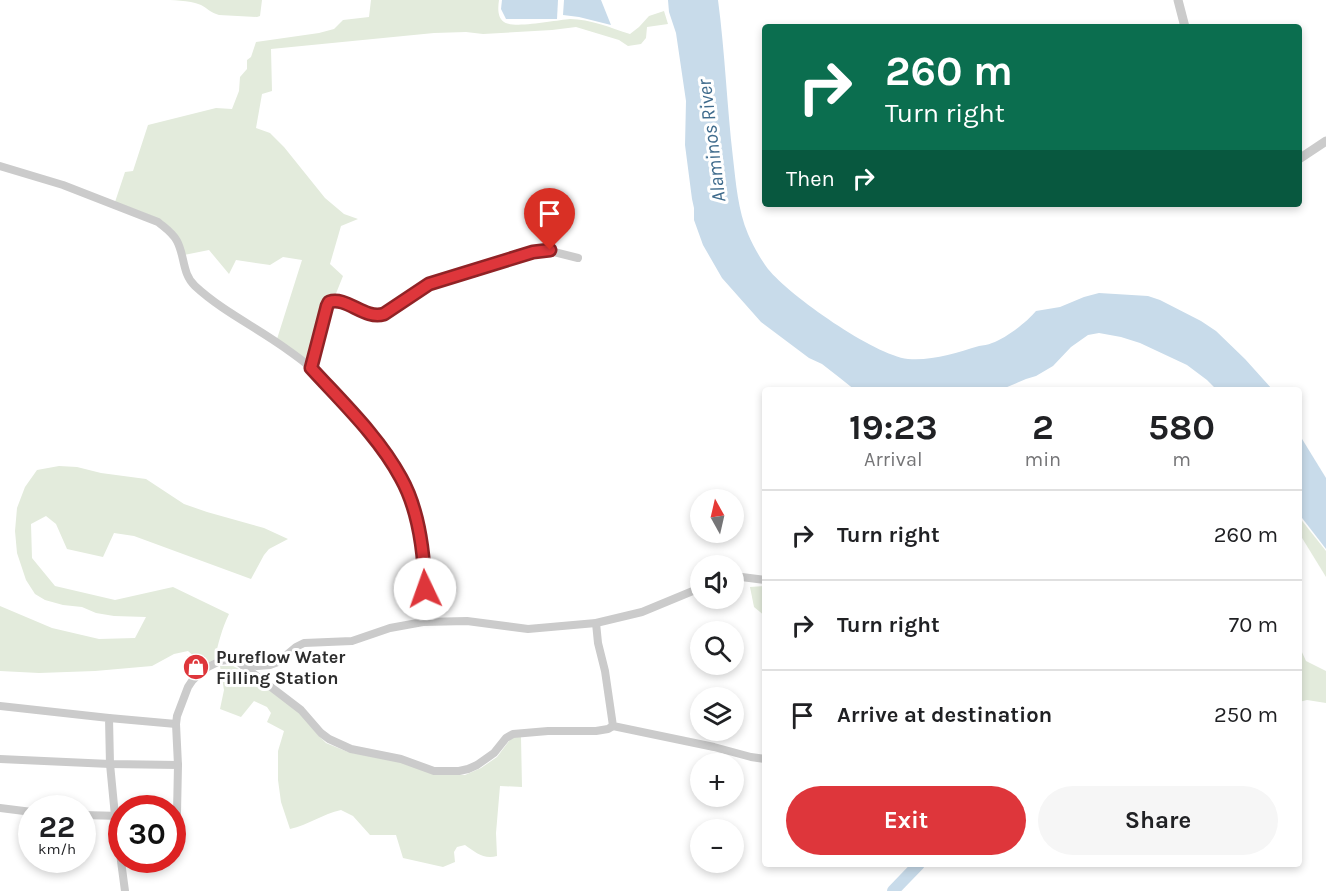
<!DOCTYPE html>
<html lang="en">
<head>
<meta charset="utf-8">
<style>
	:root { --surface:#fff; --page:#f6f6f6; --text:#202124; --muted:#757577; --line:#e0e0e0; --accent:#de363b }
	body { margin:0; font-family:Karla,sans-serif; background:var(--page); color:var(--text); height:100vh; display:flex; flex-direction:column; font-size:22px; white-space:nowrap }
	* { box-sizing:border-box; margin:0 }
	p { font-size:20px; color:var(--muted) }
	.icon { flex:none; width:33px; height:33px; fill:none; stroke:currentColor; stroke-width:2; stroke-linecap:round; stroke-linejoin:round }
	.map { position:relative; flex:1; overflow:hidden }
	.sheet { position:absolute; left:762px; top:387px; width:540px; height:480px; display:flex; flex-direction:column; background:var(--surface); border-radius:6px; box-shadow:0 3px 9px #0003 }
	.sheet>* { flex:none }
	.guide { position:absolute; left:762px; top:24px; width:540px; height:183px; border-radius:6px; box-shadow:0 3px 9px #0003; background:#0b6e4f; color:#fff; overflow:hidden }
	.needle { width:39px; rotate:352deg }
	.fabs { position:absolute; left:690px; top:489px; display:grid; gap:12px }
	.fabs a { display:grid; place-items:center; width:54px; height:54px; border-radius:50%; background:var(--surface); box-shadow:0 3px 9px #0003; font-size:30px }
	.speed { position:absolute; left:18px; top:795px; display:flex; gap:12px; font-size:30px; font-weight:700; text-align:center }
	.speed>* { display:grid; place-content:center; width:78px; height:78px; border-radius:50%; background:var(--surface); box-shadow:0 3px 9px #0003; line-height:1 }
	.speed small { font-size:15px; font-weight:400 }
	.speed .limit { border:9px solid #d22; background:#fff; color:#111 }
	.pin { position:absolute; display:grid; place-items:center; width:51px; height:51px; color:#fff; margin:-62px -26px; border-radius:50% 50% 50% 0; rotate:-45deg; box-shadow:0 0 6px #0007 }
	.pin .icon { rotate:45deg }
	.me { position:absolute; width:66px; margin:-33px; rotate:357deg; stroke-linejoin:round; filter:drop-shadow(0 0 4px #0008) }
	.turn { display:flex; align-items:center; gap:21px; height:126px; padding:0 24px; font-size:27px }
	.turn .icon { width:78px; height:78px; stroke-width:2.5 }
	.turn b { display:block; font-size:42px; line-height:51px }
	.then { display:flex; align-items:center; height:57px; padding:0 24px; background:#0003; gap:12px; font-size:22px }
	.eta { display:flex; justify-content:space-evenly; align-items:center; height:102px; text-align:center }
	.eta b { font-size:36px; font-weight:700; line-height:42px }
	.primary-button { display:flex; gap:12px; margin-top:auto; padding:12px 24px }
	.primary-button a { flex:1; height:69px; border-radius:36px; background:var(--accent); color:#fff; font-size:24px; font-weight:700; line-height:69px; text-align:center }
	.primary-button a+a { background:var(--page); color:var(--text) }
	ul { padding:0; list-style:none }
	li { display:flex; align-items:center; gap:18px; height:90px; padding:0 24px; border-top:2px solid var(--line) }
	li div { flex:1 }
	li b { display:block; font-size:22px }
	li em { font-style:normal }
	.map>svg:first-child { display:block }
	.green { fill:#e3ebdc }
	.water { fill:#c8dbea }
	.lines { fill:none; stroke-linecap:round; stroke-linejoin:round }
	.river { stroke:#c8dbea; stroke-width:12 }
	.minor { stroke:#cbcbcb; stroke-width:8 }
	.tertiary { stroke:#cbcbcb; stroke-width:9 }
	.route-casing { stroke:#902326; stroke-width:15 }
	.route { stroke:#de363b; stroke-width:10 }
	.labels { text-anchor:middle; stroke-width:6; stroke-linejoin:round; paint-order:stroke }
	.poi-label { font-size:18px; font-weight:bold; fill:#2e2e2e; stroke:#fff; text-anchor:start }
	.water-label { font-size:20px; font-style:italic; fill:#3f6b8c; stroke:#fff }
</style>
</head>
<body>
<div class="map">
<svg width="1326" height="891" viewBox="0 0 1326 891">
	<rect width="100%" height="100%" fill="#fff"/>
	<g class="green">
		<path d="M160,0H262L260,16L257,17L219,15C211,13 207,8 201,5C188,0 173,0 160,0Z"/>
		<path d="M371,0H499C498,7 497,17 504,22C514,29 556,20 570,19C590,19 611,28 630,34L639,27L649,16L664,11L668,24L647,27L646,38L641,44L628,46L619,40L576,27L552,30L483,34L466,32L434,33L271,49L272,91L262,94L256,128L270,133L284,147L325,198L344,214L358,219L341,226L330,264L343,276L335,296L329,299L310,364L277,339L302,260L283,257L270,265L236,260L229,274L209,250L184,255C182,246 179,236 172,229C160,216 132,209 115,202L125,172L133,171L148,125L216,108L232,109L239,91L240,77L247,69V60L251,57L256,42L319,33L334,29L343,20L369,17Z"/>
		<path d="M59,466L77,467L101,473L146,479L184,504L207,512L264,528L288,539L269,549L264,555L251,579L134,536L114,533L103,557L67,549L56,524L46,516L31,524L32,558L55,586L115,600L173,587L229,614C222,629 218,643 215,659L204,665L188,651L174,654L152,666L95,671L39,673L0,671V606L52,628L99,639L135,638L146,617L114,616L96,613L82,607L63,605L45,600L35,594L26,580L17,553L15,531L17,508L25,487L37,470Z"/>
		<polygon points="1299,517 1326,551 1326,577 1299,533"/>
		<polygon points="765,586 765,616 754,607 750,587"/>
		<polygon points="1299,649 1301,650 1306,661 1326,671 1326,703 1307,700 1299,702"/>
		<path d="M220,666H233L245,672L301,713L318,735L326,743L348,752L405,763L430,773L465,775L481,768L497,757L512,737H521L522,787L500,786L496,833L497,856C484,860 475,852 465,845L457,847L454,852L455,862L443,867L403,858L396,835H370L353,816L341,810C323,814 308,825 290,829L281,802L278,780V751L284,731L267,722L271,713L267,707L254,701L241,717L220,709L224,690Z"/>
	</g>
	<g class="water">
		<polygon points="502,0 558,0 557,19 506,19 501,9"/>
		<polygon points="564,0 601,0 611,25 579,17 563,15"/>
		<path d="M668,0H718C725,53 727,106 733,158C736,184 738,210 748,234C753,246 760,258 768,269C790,296 874,355 908,359C932,361 956,353 979,346C983,345 988,345 992,343C1006,338 1027,322 1036,311L1060,307L1084,297L1099,293L1148,296L1160,300L1201,321L1216,331L1245,359L1273,390H1217L1207,380L1187,365L1140,343L1121,337L1099,333L1088,335L1071,347L1053,366L1036,376L1026,379L1000,390H855L840,378L822,364L809,358L761,322L722,278L703,245L694,220V208L692,199L685,145L686,101L676,33L669,12Z"/>
		<polygon points="1299,434 1326,478 1326,549 1299,514"/>
	</g>
	<g class="lines">
		<polyline class="river" points="893,891 919,864"/>
		<g class="minor">
			<path d="M0,166L63,185L158,222C165,228 172,232 177,241C185,256 182,274 195,286C222,311 256,327 285,348C293,354 302,360 310,367C322,378 333,392 344,404C365,427 388,452 402,480C424,524 426,573 423,622"/>
			<path d="M311,368L327,306L329,302C347,296 364,320 384,314L429,284L533,252L550,251L578,258"/>
			<polyline points="734,576 765,580"/>
			<polyline points="596,623 598,643 605,671 613,726 714,747 751,757 765,759"/>
			<polyline points="241,664 301,710 321,733 329,739 351,749 401,759 434,771 459,771 468,769 477,765 494,753 506,738 513,734 548,731 596,731 608,729 613,726"/>
			<polyline points="0,706 109,718 110,764 115,816 125,891"/>
			<polyline points="109,718 176,724"/>
			<polyline points="0,759 110,764 178,765 176,724 177,716 188,687 192,681 204,669 220,661 227,660 257,666 270,665 278,662 296,647 304,643 352,641 390,628 423,622 467,621 528,629 596,623 642,612 700,588"/>
			<polyline points="0,808 32,812"/>
			<polyline points="82,815 122,816"/>
			<polyline points="172,817 177,813 178,765"/>
		</g>
		<g class="tertiary">
			<polyline points="1178,0 1185,27"/>
			<polyline points="1299,159 1326,141"/>
		</g>
	</g>
	<g class="lines">
		<g class="route-casing">
			<path id="route" d="M425,589C424,552 419,510 401,478C379,437 342,402 311,368L327,306L329,302C347,296 364,320 384,314L429,284L533,252L550,250"/>
		</g>
		<use href="#route" class="route"/>
	</g>
	<defs>
		<g id="shop-disc" transform="scale(1.35)"><circle r="9.5" fill="#de363b" stroke="#fff"/><path d="M-5-2.5h2.3a2.7 3.5 0 0 1 5.4 0H5L5.5 6h-11ZM-1.5-2.5h3a1.5 2.3 0 0 0-3 0Z" fill="#fff"/></g>
	</defs>
	<g fill-rule="evenodd">
		<use href="#shop-disc" x="196" y="667"/>
	</g>
	<g class="labels">
		<g class="poi-label">
			<text x="216" y="663">Pureflow Water<tspan x="216" dy="21">Filling Station</tspan></text>
		</g>
		<g class="water-label">
			<text transform="translate(711 141) rotate(-97)" y="7">Alaminos River</text>
		</g>
	</g>
</svg>
<div class="fabs">
<a><svg class="needle" viewBox="-14 -14 28 28"><path d="M0-13l5 13h-10z" fill="#e53935"/><path d="M0 13l5-13h-10z" fill="#757577"/></svg></a>
<a><svg class="icon" aria-label="sound" viewBox="0 0 24 24"><path d="M4 9h4l5-4v14l-5-4H4zM17 9q2 3 0 6"/></svg></a>
<a><svg class="icon" aria-label="search" viewBox="0 0 24 24"><circle cx="10" cy="10" r="6"/><path d="M15 15l6 6"/></svg></a>
<a><svg class="icon" aria-label="layers" viewBox="0 0 24 24"><path d="M12 4l9 5-9 5-9-5zM3 14l9 5 9-5"/></svg></a>
<a>+</a>
<a>−</a>
</div>
<div class="speed"><div>22<small>km/h</small></div><div class="limit">30</div></div>
<div class="pin" style="left:550px;top:250px;background:#d93025"><svg class="icon" aria-label="arrive" viewBox="0 0 24 24"><path d="M6 21V4h12l-3 4 3 4H6"/></svg></div>
<svg class="me" style="left:425px;top:589px" viewBox="-20 -20 40 40"><circle r="19" fill="#fff"/><path d="M0-13L10 11 0 6-10 11z" fill="#de363b"/></svg>
<div class="guide">
<div class="turn"><svg class="icon" aria-label="right" viewBox="0 0 24 24"><path d="M7 20v-9h11M14 6l5 5-5 5"/></svg><div><b>260 m</b>Turn right</div></div>
<div class="then">Then<svg class="icon" aria-label="right" viewBox="0 0 24 24"><path d="M7 20v-9h11M14 6l5 5-5 5"/></svg></div>
</div>
<section class="sheet">
<div class="eta">
<div><b>19:23</b><p>Arrival</p></div>
<div><b>2</b><p>min</p></div>
<div><b>580</b><p>m</p></div>
</div>
<ul>
<li><svg class="icon" aria-label="right" viewBox="0 0 24 24"><path d="M7 20v-9h11M14 6l5 5-5 5"/></svg><div><b>Turn right</b></div><em>260 m</em></li>
<li><svg class="icon" aria-label="right" viewBox="0 0 24 24"><path d="M7 20v-9h11M14 6l5 5-5 5"/></svg><div><b>Turn right</b></div><em>70 m</em></li>
<li><svg class="icon" aria-label="arrive" viewBox="0 0 24 24"><path d="M6 21V4h12l-3 4 3 4H6"/></svg><div><b>Arrive at destination</b></div><em>250 m</em></li>
</ul>
<div class="primary-button"><a>Exit</a><a>Share</a></div>
</section>
</div>
</body>
</html>
